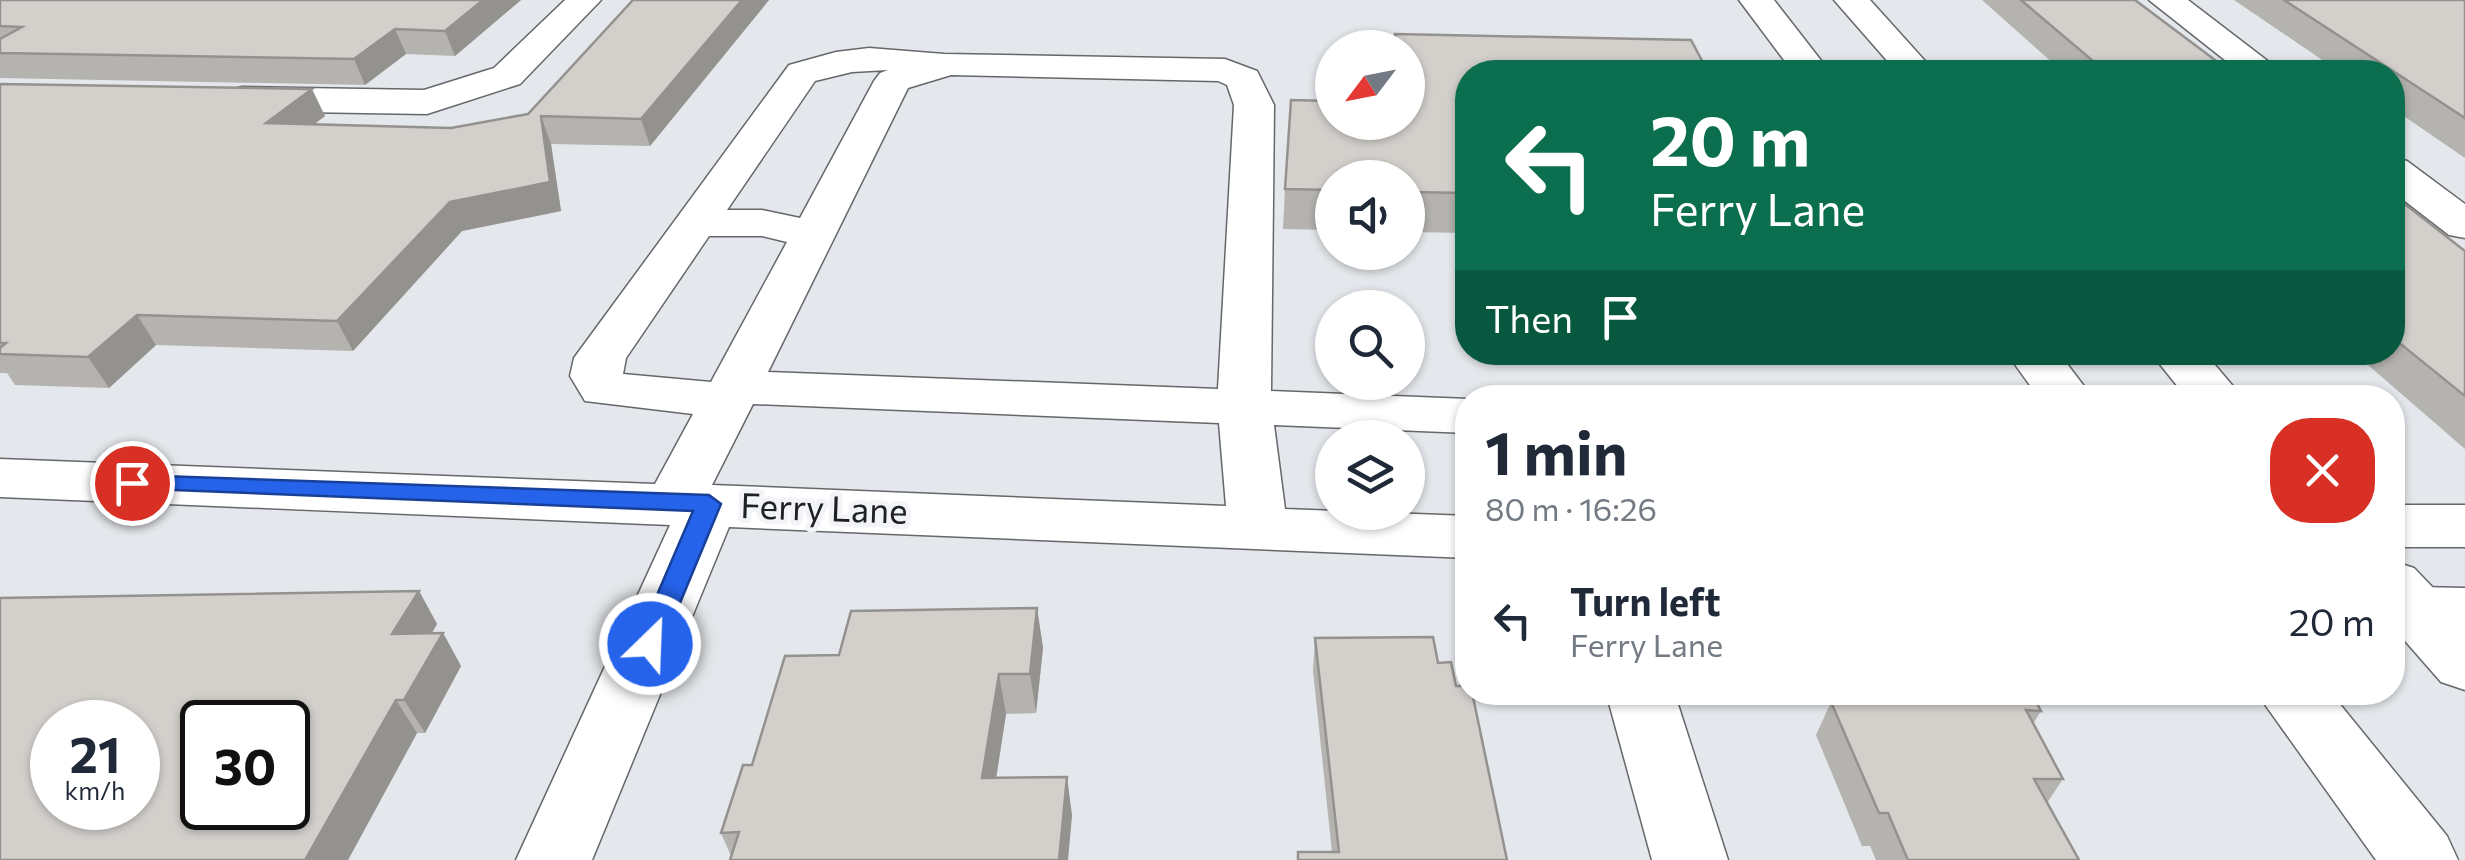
<!DOCTYPE html>
<html lang="en">
<head>
<meta charset="utf-8">
<style>
	:root { --surface:#fff; --page:#f2f2f3; --text:#1f2937; --muted:#747a83 }
	body { margin:0; font-family:Commissioner,sans-serif; background:var(--page); color:var(--text); height:100vh; display:flex; flex-direction:column; font-size:38px; white-space:nowrap }
	* { box-sizing:border-box; margin:0 }
	p { font-size:32px; color:var(--muted) }
	.icon { flex:none; width:55px; height:55px; fill:none; stroke:currentColor; stroke-width:2; stroke-linecap:round; stroke-linejoin:round }
	.map { position:relative; flex:1; overflow:hidden }
	.details { position:absolute; left:1455px; top:385px; width:950px; height:320px; display:flex; flex-direction:column; background:var(--surface); border-radius:40px; box-shadow:0 2px 8px #0004 }
	.details>* { flex:none }
	.banner { position:absolute; left:1455px; top:60px; width:950px; height:305px; border-radius:40px; box-shadow:0 2px 8px #0004; background:#0b6e4f; color:#fff; overflow:hidden }
	.needle { width:65px; rotate:238deg }
	.controls { position:absolute; left:1315px; top:30px; display:grid; gap:20px }
	.controls a { display:grid; place-items:center; width:110px; height:110px; border-radius:50%; background:var(--surface); box-shadow:0 2px 8px #0004; font-size:50px }
	.speed { position:absolute; left:30px; top:700px; display:flex; gap:20px; font-size:50px; font-weight:700; text-align:center }
	.speed>* { display:grid; place-content:center; width:130px; height:130px; border-radius:50%; background:var(--surface); box-shadow:0 2px 8px #0004; line-height:1 }
	.speed small { font-size:25px; font-weight:400 }
	.speed .limit { border:5px solid #111; border-radius:15px; background:#fff; color:#111 }
	.pin { position:absolute; display:grid; place-items:center; width:85px; height:85px; color:#fff; margin:-42px; border:5px solid #fff; border-radius:50%; box-shadow:0 2px 10px #0007 }
	.me { position:absolute; width:110px; margin:-55px; rotate:24deg; stroke-linejoin:round; filter:drop-shadow(0 0 8px #0008) }
	.turn { display:flex; align-items:center; gap:35px; height:210px; padding:0 30px; font-size:45px }
	.turn .icon { width:130px; height:130px; stroke-width:2.5 }
	.turn b { display:block; font-size:70px; line-height:85px }
	.then { display:flex; align-items:center; height:95px; padding:0 30px; background:#0003; gap:20px; font-size:38px }
	.round { display:grid; place-items:center; flex:none; width:105px; height:105px; border-radius:40px; background:var(--page) }
	.headline { display:flex; align-items:center; justify-content:space-between; height:170px; padding:0 30px }
	h1 { font-size:60px; font-weight:700; line-height:75px }
	ul { padding:0; list-style:none }
	li { display:flex; align-items:center; gap:30px; height:130px; padding:0 30px }
	li div { flex:1 }
	li b { display:block; font-size:38px }
	li em { font-style:normal }
	.map>svg:first-child { display:block }
	.lines { fill:none; stroke-linecap:round; stroke-linejoin:round }
	.minor-casing { stroke:#65676a; stroke-width:3 }
	.major-casing { stroke:#65676a; stroke-width:3 }
	.minor { fill:#fff; fill-rule:evenodd }
	.major { fill:#fff; fill-rule:evenodd }
	.wall { fill:#b5b3af }
	.shaded-wall { fill:#94928f }
	.building { fill:#d3d0cc; stroke:#94928f; stroke-width:2.5; fill-rule:evenodd }
	.route { fill:#2563eb; stroke:#184099; stroke-width:2.5 }
	.labels { text-anchor:middle; stroke-width:10; stroke-linejoin:round; paint-order:stroke }
	.street-label { font-size:35px; fill:#202122; stroke:#f2f4f8 }
</style>
</head>
<body>
<div class="map">
<svg width="2465" height="860" viewBox="0 0 2465 860">
	<rect width="100%" height="100%" fill="#e4e7eb"/>
	<g class="lines">
		<g class="minor-casing">
			<g id="minor">
				<polygon points="565,0 601,0 520,84 427,114 242,111 228,107 223,99 228,91 242,87 424,90 494,68"/>
				<polygon points="2149,0 2188,0 2282,72 2240,72"/>
				<path d="M869,48L944,54L1225,59L1257,71L1274,105L1271,391L1468,399V433L1274,425L1285,509L1468,516V558L729,527L592,860H516L670,525L0,497V459L655,484L693,414L585,401L570,376L574,358L789,65L836,52ZM888,70L880,73L874,81L800,218L762,210H727L815,81L852,72ZM951,75L1218,81L1227,85L1234,105L1218,389L768,372L908,88ZM709,236H762L787,242L711,382L623,374L626,358ZM753,404L1219,423L1226,506L712,485Z"/>
				<polygon points="2392,157 2407,161 2465,204 2465,238 2449,235 2392,191"/>
				<rect x="2392" y="505" width="73" height="42"/>
				<polygon points="2392,581 2418,587 2465,588 2465,636 2418,635 2392,629"/>
				<polygon points="1606,692 1674,692 1728,860 1652,860"/>
			</g>
		</g>
		<g class="major-casing">
			<g id="major">
				<polygon points="1739,0 1774,0 1830,72 1793,72"/>
				<polygon points="1834,0 1870,0 1935,72 1897,72"/>
				<polygon points="2006,352 2058,352 2093,398 2039,398"/>
				<polygon points="2150,352 2204,352 2243,398 2187,398"/>
				<polygon points="2392,561 2414,568 2465,621 2465,690 2441,682 2392,626"/>
				<polygon points="2256,692 2330,692 2447,836 2458,860 2376,860"/>
			</g>
		</g>
		<use href="#minor" class="minor"/>
		<use href="#major" class="major"/>
	</g>
	<g class="wall">
		<polygon points="0,0 521,0 455,56 406,54 365,85 0,78"/>
		<polygon points="633,0 769,0 650,146 551,144 561,211 462,231 353,351 156,345 109,388 15,385 7,373 0,373 0,84 325,116 314,124 451,128 528,114"/>
		<polygon points="1982,0 2135,0 2231,72 2063,72"/>
		<polygon points="2234,0 2465,0 2465,158 2392,108 2392,72 2340,72"/>
		<polygon points="1395,34 1468,72 1468,233 1408,232 1408,178 1332,178 1332,230 1283,229 1285,189 1408,122 1408,48 1394,48"/>
		<polygon points="2392,194 2465,251 2465,449 2353,352 2392,352"/>
		<polygon points="419,591 437,624 432,633 443,633 461,666 425,733 417,733 348,860 0,860"/>
		<polygon points="1037,608 1043,648 1036,713 1006,714 996,778 1067,777 1072,816 731,856 721,833 752,765 839,655"/>
		<polygon points="1315,638 1438,663 1456,686 1507,860 1297,860 1298,852 1332,852 1313,671"/>
		<polygon points="1836,692 2031,692 2041,711 2033,724 2063,779 2047,803 2079,860 1876,860 1870,846 1862,846 1816,735 1831,702 1840,702"/>
	</g>
	<g class="shaded-wall">
		<polygon points="483,0 521,0 455,56 445,31"/>
		<polygon points="742,0 769,0 650,146 641,119"/>
		<polygon points="395,29 406,54 365,85 354,59"/>
		<polygon points="312,89 325,116 280,150 266,123"/>
		<polygon points="541,116 551,144 561,211 462,231 353,351 337,321 450,202"/>
		<polygon points="137,315 156,345 109,388 88,357"/>
		<polygon points="419,591 437,624 412,667 392,634"/>
		<polygon points="1037,608 1043,648 1036,713 1030,674"/>
		<polygon points="443,633 461,666 425,733 404,700"/>
		<polygon points="999,674 1006,714 990,818 982,778"/>
		<polygon points="396,700 417,733 348,860 305,860"/>
		<polygon points="1067,777 1072,816 1068,860 1059,860"/>
	</g>
	<g class="building">
		<polygon points="0,0 483,0 445,31 395,29 354,59 0,53 0,39 22,27 0,26"/>
		<polygon points="633,0 742,0 641,119 541,116 550,182 450,202 337,321 137,315 88,357 0,354 0,348 6,343 0,343 0,84 312,89 266,123 451,128 528,114"/>
		<polygon points="2021,0 2135,0 2231,72 2106,72"/>
		<polygon points="2284,0 2465,0 2465,118"/>
		<polygon points="1395,34 1691,40 1708,72 1468,72 1468,193 1408,192 1408,178 1332,178 1332,190 1285,189 1291,100 1332,101 1332,122 1408,122 1408,48 1397,48"/>
		<polygon points="2392,194 2465,251 2465,396 2392,337"/>
		<path d="M419,591L392,634L443,633L404,700H396L305,860H0V598ZM52,722H138V808H52ZM202,722H288V808H202Z"/>
		<polygon points="1037,608 1030,674 999,674 982,778 1067,777 1059,860 730,860 739,832 721,833 743,765 752,765 785,656 839,655 851,611"/>
		<polygon points="1433,637 1438,663 1451,662 1456,686 1468,686 1468,692 1472,692 1507,860 1298,860 1298,852 1339,852 1315,638"/>
		<polygon points="1867,692 2031,692 2041,711 2026,710 2063,779 2034,779 2079,860 1908,860 1888,813 1879,813 1831,702 1871,702"/>
	</g>
	<polygon class="route" points="132,475 709,495 721,504 663,644 659,651 650,654 640,651 636,644 693,511 124,488 120,483 124,477"/>
	<g class="labels">
		<g class="street-label">
			<text transform="translate(824 509) rotate(2)" y="12">Ferry Lane</text>
		</g>
	</g>
</svg>
<div class="controls">
<a><svg class="needle" viewBox="-14 -14 28 28"><path d="M0-13l5 13h-10z" fill="#e53935"/><path d="M0 13l5-13h-10z" fill="#747a83"/></svg></a>
<a><svg class="icon" aria-label="sound" viewBox="0 0 24 24"><path d="M4 9h4l5-4v14l-5-4H4zM17 9q2 3 0 6"/></svg></a>
<a><svg class="icon" aria-label="search" viewBox="0 0 24 24"><circle cx="10" cy="10" r="6"/><path d="M15 15l6 6"/></svg></a>
<a><svg class="icon" aria-label="layers" viewBox="0 0 24 24"><path d="M12 4l9 5-9 5-9-5zM3 14l9 5 9-5"/></svg></a>
</div>
<div class="speed"><div>21<small>km/h</small></div><div class="limit">30</div></div>
<div class="pin" style="left:132px;top:483px;background:#d93025"><svg class="icon" aria-label="arrive" viewBox="0 0 24 24"><path d="M6 21V4h12l-3 4 3 4H6"/></svg></div>
<svg class="me" style="left:650px;top:644px" viewBox="-20 -20 40 40"><circle r="17" fill="#2563eb" stroke="#fff" stroke-width="3"/><path d="M0-11L8 9 0 5-8 9z" fill="#fff"/></svg>
<div class="banner">
<div class="turn"><svg class="icon" aria-label="left" viewBox="0 0 24 24"><path d="M17 20v-9H6M10 6l-5 5 5 5"/></svg><div><b>20 m</b>Ferry Lane</div></div>
<div class="then">Then<svg class="icon" aria-label="arrive" viewBox="0 0 24 24"><path d="M6 21V4h12l-3 4 3 4H6"/></svg></div>
</div>
<section class="details">
<div class="headline"><div><h1>1 min</h1><p>80 m · 16:26</p></div><a class="round" style="background:#d93025;color:#fff"><svg class="icon" aria-label="close" viewBox="0 0 24 24"><path d="M6 6l12 12M18 6L6 18"/></svg></a></div>
<ul>
<li><svg class="icon" aria-label="left" viewBox="0 0 24 24"><path d="M17 20v-9H6M10 6l-5 5 5 5"/></svg><div><b>Turn left</b><p>Ferry Lane</p></div><em>20 m</em></li>
</ul>
</section>
</div>
</body>
</html>
